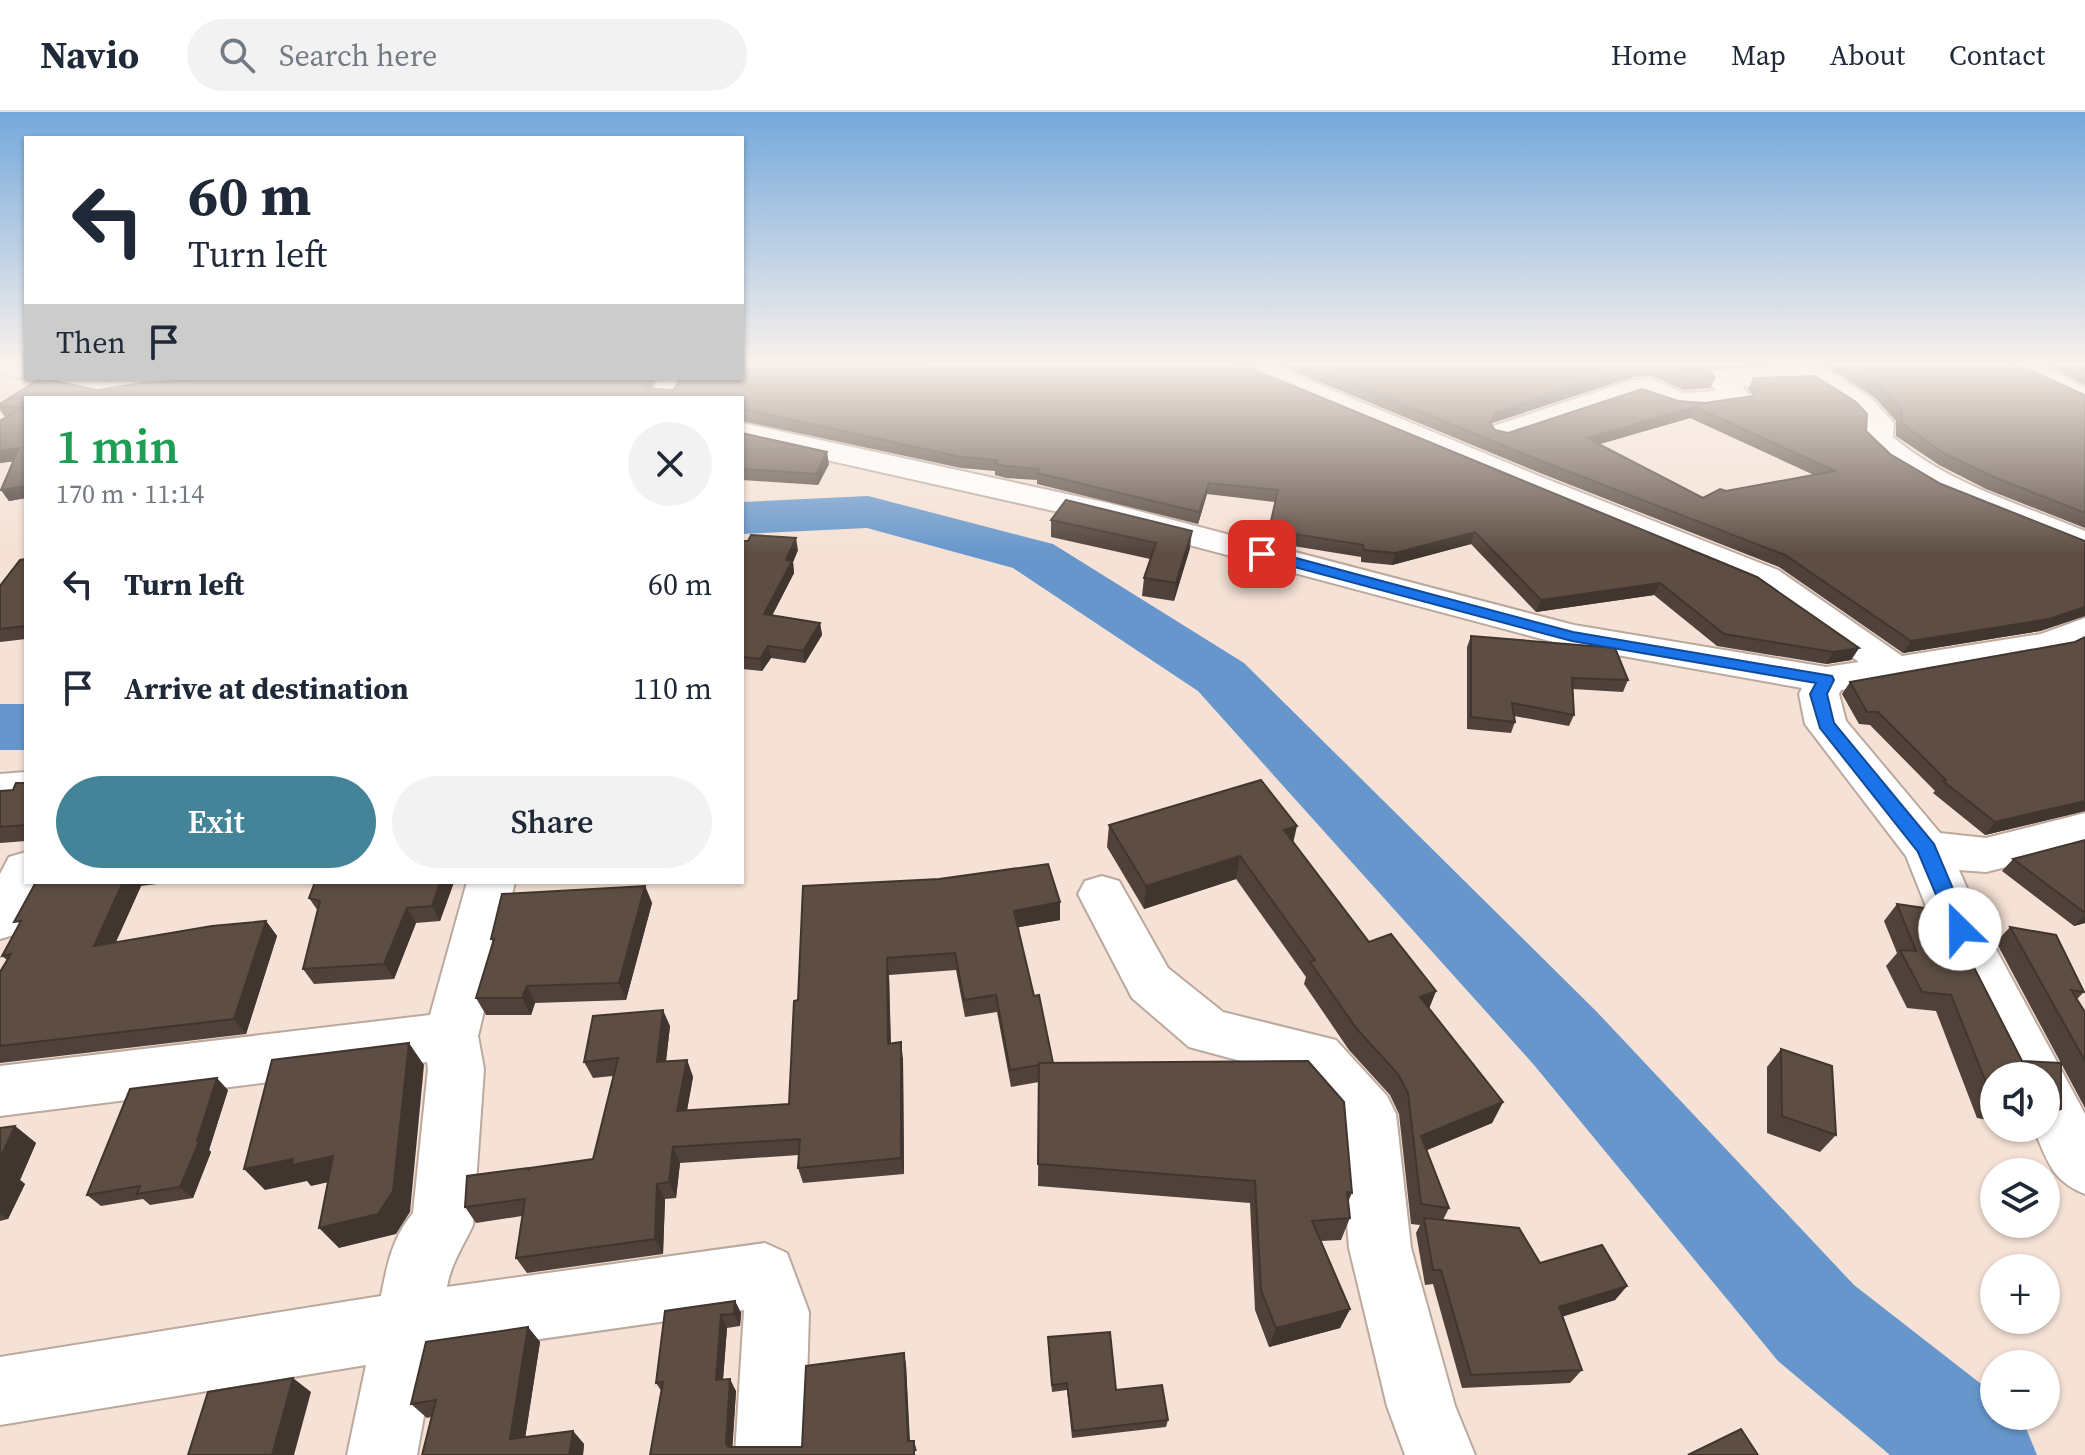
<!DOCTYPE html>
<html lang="en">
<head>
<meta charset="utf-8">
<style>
	:root { --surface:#fff; --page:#f2f2f3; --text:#1f2937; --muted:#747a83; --line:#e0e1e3; --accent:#448498 }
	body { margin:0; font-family:"Source Serif 4",serif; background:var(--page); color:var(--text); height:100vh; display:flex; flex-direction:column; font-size:30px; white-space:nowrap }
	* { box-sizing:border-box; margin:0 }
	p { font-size:26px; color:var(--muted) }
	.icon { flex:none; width:44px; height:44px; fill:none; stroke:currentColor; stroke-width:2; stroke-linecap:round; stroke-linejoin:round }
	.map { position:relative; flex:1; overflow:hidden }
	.side { position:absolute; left:24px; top:284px; width:720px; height:488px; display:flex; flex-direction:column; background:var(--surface); border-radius:0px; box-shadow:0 2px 6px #0004 }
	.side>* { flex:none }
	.banner { position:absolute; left:24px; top:24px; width:720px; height:244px; border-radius:0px; box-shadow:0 2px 6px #0004; background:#fff; color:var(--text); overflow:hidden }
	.controls { position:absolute; left:1980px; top:950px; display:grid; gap:16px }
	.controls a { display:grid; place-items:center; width:80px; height:80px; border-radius:50%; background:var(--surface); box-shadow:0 2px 6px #0004; font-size:40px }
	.pin { position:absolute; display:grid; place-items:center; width:68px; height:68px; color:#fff; margin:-34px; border-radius:16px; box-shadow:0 4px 12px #0006 }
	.me { position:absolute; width:88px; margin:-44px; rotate:337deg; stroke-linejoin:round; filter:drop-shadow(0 0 6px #0008) }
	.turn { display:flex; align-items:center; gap:28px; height:168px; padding:0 32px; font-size:36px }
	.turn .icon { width:104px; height:104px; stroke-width:2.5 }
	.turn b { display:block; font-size:56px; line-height:68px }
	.then { display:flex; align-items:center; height:76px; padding:0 32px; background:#0003; gap:16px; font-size:30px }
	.round { display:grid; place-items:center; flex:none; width:84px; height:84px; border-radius:42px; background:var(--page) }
	.head { display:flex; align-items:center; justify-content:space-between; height:136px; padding:0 32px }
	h1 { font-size:48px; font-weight:600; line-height:60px; color:#1e9e55 }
	.button { display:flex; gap:16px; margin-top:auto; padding:16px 32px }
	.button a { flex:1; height:92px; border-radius:48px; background:var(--accent); color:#fff; font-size:32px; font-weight:600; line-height:92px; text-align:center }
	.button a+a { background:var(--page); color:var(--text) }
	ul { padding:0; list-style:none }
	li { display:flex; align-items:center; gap:24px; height:104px; padding:0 32px }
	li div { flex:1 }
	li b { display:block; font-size:30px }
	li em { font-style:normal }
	header { display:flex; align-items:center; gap:48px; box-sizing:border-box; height:112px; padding:0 40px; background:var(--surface); border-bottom:2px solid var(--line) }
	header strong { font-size:38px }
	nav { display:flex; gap:44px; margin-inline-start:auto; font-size:28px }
	.search { width:560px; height:72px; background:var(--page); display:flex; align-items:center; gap:20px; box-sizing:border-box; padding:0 28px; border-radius:44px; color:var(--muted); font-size:30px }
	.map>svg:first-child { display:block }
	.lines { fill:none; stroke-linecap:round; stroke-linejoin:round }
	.river { fill:#6696cb; fill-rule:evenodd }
	.minor-casing { stroke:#bba99d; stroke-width:4 }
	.minor { fill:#fff; fill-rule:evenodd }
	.wall { fill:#50423a; fill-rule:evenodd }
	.shaded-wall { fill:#41362f }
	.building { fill:#5d4d43; stroke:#41362f; stroke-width:2; fill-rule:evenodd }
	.route { fill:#1a73e8; stroke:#114b97; stroke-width:2 }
</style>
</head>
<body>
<header>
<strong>Navio</strong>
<div class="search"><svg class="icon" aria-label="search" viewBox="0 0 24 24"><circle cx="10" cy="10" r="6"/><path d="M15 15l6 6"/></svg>Search here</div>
<nav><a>Home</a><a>Map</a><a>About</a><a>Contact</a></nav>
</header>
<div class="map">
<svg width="2085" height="1343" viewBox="0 0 2085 1343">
	<rect width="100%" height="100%" fill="#f5e1d5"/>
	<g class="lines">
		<g class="river">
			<polygon points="868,384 1053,432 1244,551 1596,899 1854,1173 1994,1282 1994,1304 2021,1304 2037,1343 1890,1343 1778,1249 1534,953 1198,579 1013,456 867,416 742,422 742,390"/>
			<rect x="0" y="592" width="26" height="46"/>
		</g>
		<g class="minor-casing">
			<g id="minor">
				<polygon points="0,254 26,254 26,266 88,266 106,269 127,266 250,266 246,272 236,274 148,279 103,286 0,261"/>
				<polygon points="742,254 922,254 918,260 908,262 742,262"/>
				<path d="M1237,254H1274L1539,364L1778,458L1902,544L2041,522L2085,506V531L2064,540L1841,578L1839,582L1846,609L1940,721L1986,726L2085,701V735L1986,760L1959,758L1984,815L2085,1002V1082C2050,1068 2048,1048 2033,1016H2046V964H2008L1935,817L1906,744L1805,612L1799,582L1802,576L1572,535L1103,410L742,329V311L1108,391L1574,513L1826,555L1859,550L1752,474L1517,378L1241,260Z"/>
				<path d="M1821,254L1872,287L1894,311L1893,325C1948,372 2020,392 2085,419V441L1936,381L1886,351L1867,334L1863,328L1864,312L1852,299L1811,272L1742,274L1751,286L1747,292C1727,297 1694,303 1674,297C1661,294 1651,283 1637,285L1504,329L1493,326L1489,320L1493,314L1633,268L1650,267L1684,281L1716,279L1706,266L1710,260L1720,258Z"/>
				<polygon points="2007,254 2042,254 2085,276 2085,296 2011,260"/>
				<polygon points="659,266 687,266 677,286 649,286"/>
				<polygon points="26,660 26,690 0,692 0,662"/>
				<polygon points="26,740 26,770 44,770 17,822 0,827 0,762 9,745"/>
				<polygon points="1102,764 1119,769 1168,856 1223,900 1336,928 1387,984 1396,1002 1411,1136 1455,1294 1475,1343 1405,1343 1387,1294 1349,1136 1339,1011 1300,965 1189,935 1132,886 1078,782 1085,769"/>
				<path d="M467,770H515L478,924L484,957L473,1113C463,1135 451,1151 447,1175L765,1131L787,1141L809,1200L805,1343H735L744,1198L435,1242L417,1343H347L366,1253L0,1313V1245L381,1184C387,1153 392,1126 413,1101L428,957L427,950L0,1004V954L430,903Z"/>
			</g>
		</g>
		<use href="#minor" class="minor"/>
	</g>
	<g class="wall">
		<polygon points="742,254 1245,254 1757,465 1859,536 1851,548 1826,552 1717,534 1654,483 1536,500 1471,432 1392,453 1361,450 1361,445 1268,430 1275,390 1207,382 1198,412 1037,372 1037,368 1006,366 995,363 995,359 961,356 742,309 742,286 26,286 26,386 9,389 1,378 13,349 0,351 0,309 7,305 5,305 0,298 0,292 41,266 97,278 142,271 231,266 657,266 652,276 674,278 680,266 742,266"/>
		<path d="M1281,254H1775L1709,257L1715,266L1710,276L1684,278L1651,264L1633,265L1492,311L1491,313L1495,318L1508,321L1678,289L1705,291L1753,284L1748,277L1753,266L1866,319L1890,342L1941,372L2085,429V504L2040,519L1903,541L1779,455L1540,361ZM1690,306L1814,363L1726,379L1703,386L1599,332Z"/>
		<polygon points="1826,254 2020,254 2085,283 2085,416 1986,377 1939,353 1896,324 1896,309 1874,285"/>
		<polygon points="2048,254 2085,254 2085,273"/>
		<polygon points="742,321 829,352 818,373 742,368"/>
		<polygon points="1051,408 1190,436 1174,489 1142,484 1144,466 1150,447 1051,425"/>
		<polygon points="742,429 798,438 793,450 794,461 772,504 820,511 822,523 805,551 771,546 762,559 742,557"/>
		<polygon points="26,447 26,527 0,530 0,474"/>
		<polygon points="1471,524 1628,568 1623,580 1572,577 1574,603 1569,614 1514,604 1515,610 1511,621 1467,617 1467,535"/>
		<polygon points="2085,525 2085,699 1985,723 1933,681 1935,679 1870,613 1859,612 1842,582 1850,570 2075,530"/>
		<polygon points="26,671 26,729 0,731 0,679 13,678"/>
		<polygon points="1109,713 1294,731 1369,830 1436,879 1429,897 1503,990 1492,1011 1427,1038 1449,1096 1443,1108 1540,1151 1627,1174 1615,1188 1563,1204 1582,1258 1570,1271 1462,1276 1433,1172 1425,1173 1416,1121 1420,1113 1411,1112 1399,1002 1390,983 1349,938 1304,872 1306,865 1236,767 1144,797 1107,735"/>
		<polygon points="2085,728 2085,811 2074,814 2002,759 2013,747"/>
		<polygon points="36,770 173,770 141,774 116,830 266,809 277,824 246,922 0,951 0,860 7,848 2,844 18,814"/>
		<polygon points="454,770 440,809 416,811 394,867 314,872 303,857 318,799 309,786"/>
		<polygon points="645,774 652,791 626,888 535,891 531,903 486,903 476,886 493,830 491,827"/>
		<polygon points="803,774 1060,790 1060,808 1018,815 1034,884 1053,951 1352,1081 1348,1090 1350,1106 1341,1128 1321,1129 1350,1197 1340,1216 1269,1235 1255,1198 1250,1091 1038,1074 1039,970 1011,975 997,900 965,905 956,858 889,863 891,932 903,947 904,1062 803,1071 798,1056 799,1043 680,1051 676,1086 665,1087 663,1142 527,1161 516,1146 522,1104 476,1111 465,1095 593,1047 613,964 593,966 584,950 670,914 666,949 687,948 693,965 687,998 789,992 798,888"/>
		<polygon points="1897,792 1945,799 2022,949 2061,951 2061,997 2046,1010 2046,964 1994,964 1994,1009 1977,1006 1936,899 1907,896 1886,854 1897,841 1884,809"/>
		<polygon points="2010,815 2084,880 2077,887 2085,900 2085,996 1996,830"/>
		<polygon points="1781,937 1836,1023 1820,1040 1767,1021 1767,955"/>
		<polygon points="228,978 209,1038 211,1040 193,1086 150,1093 143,1087 101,1094 87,1083"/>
		<polygon points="15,1014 36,1031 20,1068 25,1072 8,1107 0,1109 0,1016"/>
		<polygon points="735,1189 741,1201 740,1214 727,1216 723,1267 736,1279 732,1335 802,1335 904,1241 906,1253 910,1329 914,1329 917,1339 650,1343 662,1280 656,1271"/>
		<polygon points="528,1215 540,1230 525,1325 573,1319 584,1332 583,1343 422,1343 431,1305 427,1306 411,1292"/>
		<polygon points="1048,1225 1116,1278 1168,1308 1166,1315 1072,1326 1067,1278 1052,1280"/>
	</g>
	<g class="shaded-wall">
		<polygon points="1637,254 1633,265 1492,311 1486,322 1490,311 1495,300"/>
		<polygon points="649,266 657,266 646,286 643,276"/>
		<polygon points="1695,295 1690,306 1583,337 1587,326"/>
		<polygon points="19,336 26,348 0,351 0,339"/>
		<polygon points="827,340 829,352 818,373 816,362"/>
		<polygon points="1209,371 1207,382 1198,412 1199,400"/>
		<polygon points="26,374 26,386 9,389 1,378"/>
		<polygon points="1192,419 1190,436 1174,489 1176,471"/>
		<polygon points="1475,420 1471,432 1392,453 1395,441"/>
		<polygon points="796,426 798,438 793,450 794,461 766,515 764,502"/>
		<polygon points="1660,471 1654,483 1536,500 1541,488"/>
		<polygon points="2085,495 2085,504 2040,519 1903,541 1911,529"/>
		<polygon points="820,511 822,523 805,551 803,539"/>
		<polygon points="768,534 771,546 762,559 760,547"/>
		<polygon points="1859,536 1851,548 1826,552 1833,540"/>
		<polygon points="2085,689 2085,699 1985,723 1995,710"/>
		<polygon points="1297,714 1292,736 1284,718"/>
		<polygon points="1240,744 1236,767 1144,797 1146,774"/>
		<polygon points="123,770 138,770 141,774 107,849 94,834"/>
		<polygon points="440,770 454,770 440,809 432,794"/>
		<polygon points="645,774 652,791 626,888 619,871"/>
		<polygon points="1060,790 1060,808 1015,816 1014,799"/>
		<polygon points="407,796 416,811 394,867 384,852"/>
		<polygon points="2085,803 2085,811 2074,814"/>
		<polygon points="266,809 277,824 246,922 234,907"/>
		<polygon points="887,846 889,863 891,949 888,932"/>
		<polygon points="527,874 535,891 531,903 522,886"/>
		<polygon points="1436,879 1427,901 1420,885"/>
		<polygon points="663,898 670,914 664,966 657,950"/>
		<polygon points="901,930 903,947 904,1062 901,1046"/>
		<polygon points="409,931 424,953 410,1100 396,1122 339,1136 319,1116"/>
		<polygon points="687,948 693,965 684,1015 677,999"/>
		<polygon points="217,966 228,978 209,1038 211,1040 193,1086 180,1075"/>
		<polygon points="1503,990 1492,1011 1415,1043 1421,1024"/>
		<polygon points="2061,997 2046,1010 2046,1002 2048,1000"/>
		<polygon points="15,1014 36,1031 20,1068 25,1072 8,1107 0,1102 0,1046"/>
		<polygon points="673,1035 680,1051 676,1086 669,1070"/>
		<polygon points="333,1044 351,1065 311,1074 307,1069 265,1078 244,1057 293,1047"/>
		<polygon points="657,1072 665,1087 663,1142 655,1127"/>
		<polygon points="1627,1174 1615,1188 1549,1209 1559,1195"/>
		<polygon points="735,1189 741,1201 740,1214 734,1202"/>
		<polygon points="1350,1197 1340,1216 1269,1235 1276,1216"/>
		<polygon points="721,1203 727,1216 722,1280 716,1268"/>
		<polygon points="528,1215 540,1230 523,1340 510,1327"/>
		<polygon points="904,1241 906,1253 910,1340 908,1329"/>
		<polygon points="293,1266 311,1280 294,1343 272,1343"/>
		<polygon points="730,1267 736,1279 732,1343 726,1332"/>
		<polygon points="573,1319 584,1332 583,1343 569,1343"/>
	</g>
	<g class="building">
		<polygon points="742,254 1245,254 1757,465 1859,536 1833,540 1724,522 1660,471 1541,488 1475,420 1395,441 1364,438 1363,433 1269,418 1278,378 1209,371 1199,400 1037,361 1039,357 1006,354 995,352 997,348 961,345 742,297 742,286 26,286 26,374 1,378 19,336 0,339 0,309 23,296 0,294 0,292 41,266 97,278 142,271 232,266 649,266 643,276 674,278 680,266 742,266"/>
		<path d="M1308,254H1650H1637L1495,300L1490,311L1495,318L1508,321L1642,277L1678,289L1705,291L1753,284L1759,275L1753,266L1815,264L1856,290L1867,302L1866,319L1890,342L1941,372L2085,429V495L2049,507L1911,529L1785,443L1544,350ZM1695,295L1835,359L1726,379L1720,377L1703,386L1587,326Z"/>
		<polygon points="1656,254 1709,254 1707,255 1715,266 1689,267"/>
		<polygon points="1848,254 2020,254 2085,283 2085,401 1994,365 1945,342 1902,312 1902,298 1880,274"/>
		<polygon points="2076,254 2085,254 2085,258"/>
		<polygon points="742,321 827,340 816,362 742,357"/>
		<polygon points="1066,388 1192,419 1176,471 1144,466 1156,431 1051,408"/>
		<polygon points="751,423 796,426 786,448 792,449 764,502 820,511 803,539 768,534 760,547 742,545 742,429 748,429"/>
		<polygon points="26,447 26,514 0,517 0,474 20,448"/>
		<polygon points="1471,524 1615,536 1628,568 1572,566 1574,603 1512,591 1515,610 1471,605"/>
		<polygon points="2085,525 2085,689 1995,710 1943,669 1946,668 1878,600 1867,600 1850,570 2075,530"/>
		<polygon points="1261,668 1297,714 1284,718 1369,830 1391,822 1436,879 1420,885 1503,990 1421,1024 1449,1096 1421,1092 1408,981 1398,962 1356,916 1310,850 1315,848 1240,744 1146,774 1109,713"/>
		<polygon points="16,671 26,671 26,713 0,715 0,679 13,678"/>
		<polygon points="2085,728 2085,801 2013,747"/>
		<polygon points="1048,752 1060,790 1014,799 1034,884 1039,883 1053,951 1039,951 1039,953 1010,958 996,883 964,888 955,841 887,846 888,932 901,930 901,1046 798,1056 800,1027 673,1035 669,1070 657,1072 655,1127 516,1146 525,1087 465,1095 467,1064 528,1056 529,1059 529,1056 593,1047 618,946 584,950 593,904 663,898 657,950 687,948 677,999 789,992 794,889 798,888 803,774 939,767"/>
		<polygon points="36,770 123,770 94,834 212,814 266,809 234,907 0,934 0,860 11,842 2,844 21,809 14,810"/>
		<polygon points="315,770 440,770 432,794 407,796 384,852 303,857 320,789 309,786"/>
		<polygon points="645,774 619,871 527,874 522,886 476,886 494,827 491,827 502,782"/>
		<polygon points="1897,792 1945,799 2022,949 2061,951 2061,997 2046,1000 2046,964 1994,964 1994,990 1951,883 1922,880 1900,838 1916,839"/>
		<polygon points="2010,815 2056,823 2084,880 2071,878 2085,900 2085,949"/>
		<polygon points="409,931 393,1079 378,1102 319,1116 333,1044 292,1053 293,1047 244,1057 272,948"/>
		<polygon points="1781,937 1832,954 1836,1023 1782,1004"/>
		<polygon points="1308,949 1344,990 1352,1081 1347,1080 1350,1106 1312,1109 1350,1197 1276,1216 1261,1178 1255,1069 1038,1052 1039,951"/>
		<polygon points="217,966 197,1029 200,1028 180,1075 137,1082 140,1074 87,1083 130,977"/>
		<polygon points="15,1014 0,1046 0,1016"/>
		<polygon points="1424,1106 1519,1116 1540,1151 1602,1133 1627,1174 1559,1195 1582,1258 1471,1263 1441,1158 1433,1158"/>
		<polygon points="735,1189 734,1202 721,1203 716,1268 730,1267 726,1332 729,1335 802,1335 806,1254 904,1241 908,1329 914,1329 914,1343 650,1343 663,1270 656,1271 665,1199"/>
		<polygon points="528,1215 510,1327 573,1319 569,1343 422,1343 436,1288 411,1292 426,1230"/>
		<polygon points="1110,1220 1116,1278 1162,1273 1168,1308 1073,1319 1067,1271 1052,1273 1048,1225"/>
		<polygon points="293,1266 272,1343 188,1343 208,1280"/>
		<polygon points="1741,1317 1758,1343 1688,1343"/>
	</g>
	<linearGradient id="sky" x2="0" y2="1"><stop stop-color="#74a8dc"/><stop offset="0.57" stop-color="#faf2ec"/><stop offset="1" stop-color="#faf2ec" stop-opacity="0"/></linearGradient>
	<rect width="2085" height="442" fill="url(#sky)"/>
	<polygon class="route" points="1262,437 1573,520 1832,564 1834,568 1827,582 1834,611 1934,732 1970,817 1967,823 1953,823 1918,740 1820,616 1810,582 1816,571 1572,529 1257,445 1255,442"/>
</svg>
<div class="controls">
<a><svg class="icon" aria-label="sound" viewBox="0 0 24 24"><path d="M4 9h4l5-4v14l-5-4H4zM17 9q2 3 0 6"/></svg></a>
<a><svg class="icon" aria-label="layers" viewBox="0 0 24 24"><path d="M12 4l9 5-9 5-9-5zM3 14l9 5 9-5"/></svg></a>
<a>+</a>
<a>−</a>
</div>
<div class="pin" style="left:1262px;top:442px;background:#d93025"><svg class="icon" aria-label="arrive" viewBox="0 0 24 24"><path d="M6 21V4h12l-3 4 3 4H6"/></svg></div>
<svg class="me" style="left:1960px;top:817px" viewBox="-20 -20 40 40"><circle r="19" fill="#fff"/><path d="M0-13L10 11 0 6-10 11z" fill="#1a73e8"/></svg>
<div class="banner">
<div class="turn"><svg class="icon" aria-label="left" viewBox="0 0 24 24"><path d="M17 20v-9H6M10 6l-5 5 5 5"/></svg><div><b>60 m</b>Turn left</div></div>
<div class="then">Then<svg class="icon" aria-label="arrive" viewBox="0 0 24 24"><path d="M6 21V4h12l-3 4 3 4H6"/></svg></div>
</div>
<section class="side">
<div class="head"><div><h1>1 min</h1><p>170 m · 11:14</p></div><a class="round"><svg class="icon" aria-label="close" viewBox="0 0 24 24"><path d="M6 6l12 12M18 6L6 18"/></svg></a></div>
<ul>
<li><svg class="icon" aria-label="left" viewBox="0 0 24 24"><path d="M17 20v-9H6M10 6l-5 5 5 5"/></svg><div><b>Turn left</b></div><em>60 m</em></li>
<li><svg class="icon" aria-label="arrive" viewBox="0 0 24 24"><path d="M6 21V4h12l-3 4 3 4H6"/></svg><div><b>Arrive at destination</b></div><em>110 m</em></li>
</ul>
<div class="button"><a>Exit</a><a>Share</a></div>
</section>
</div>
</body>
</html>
